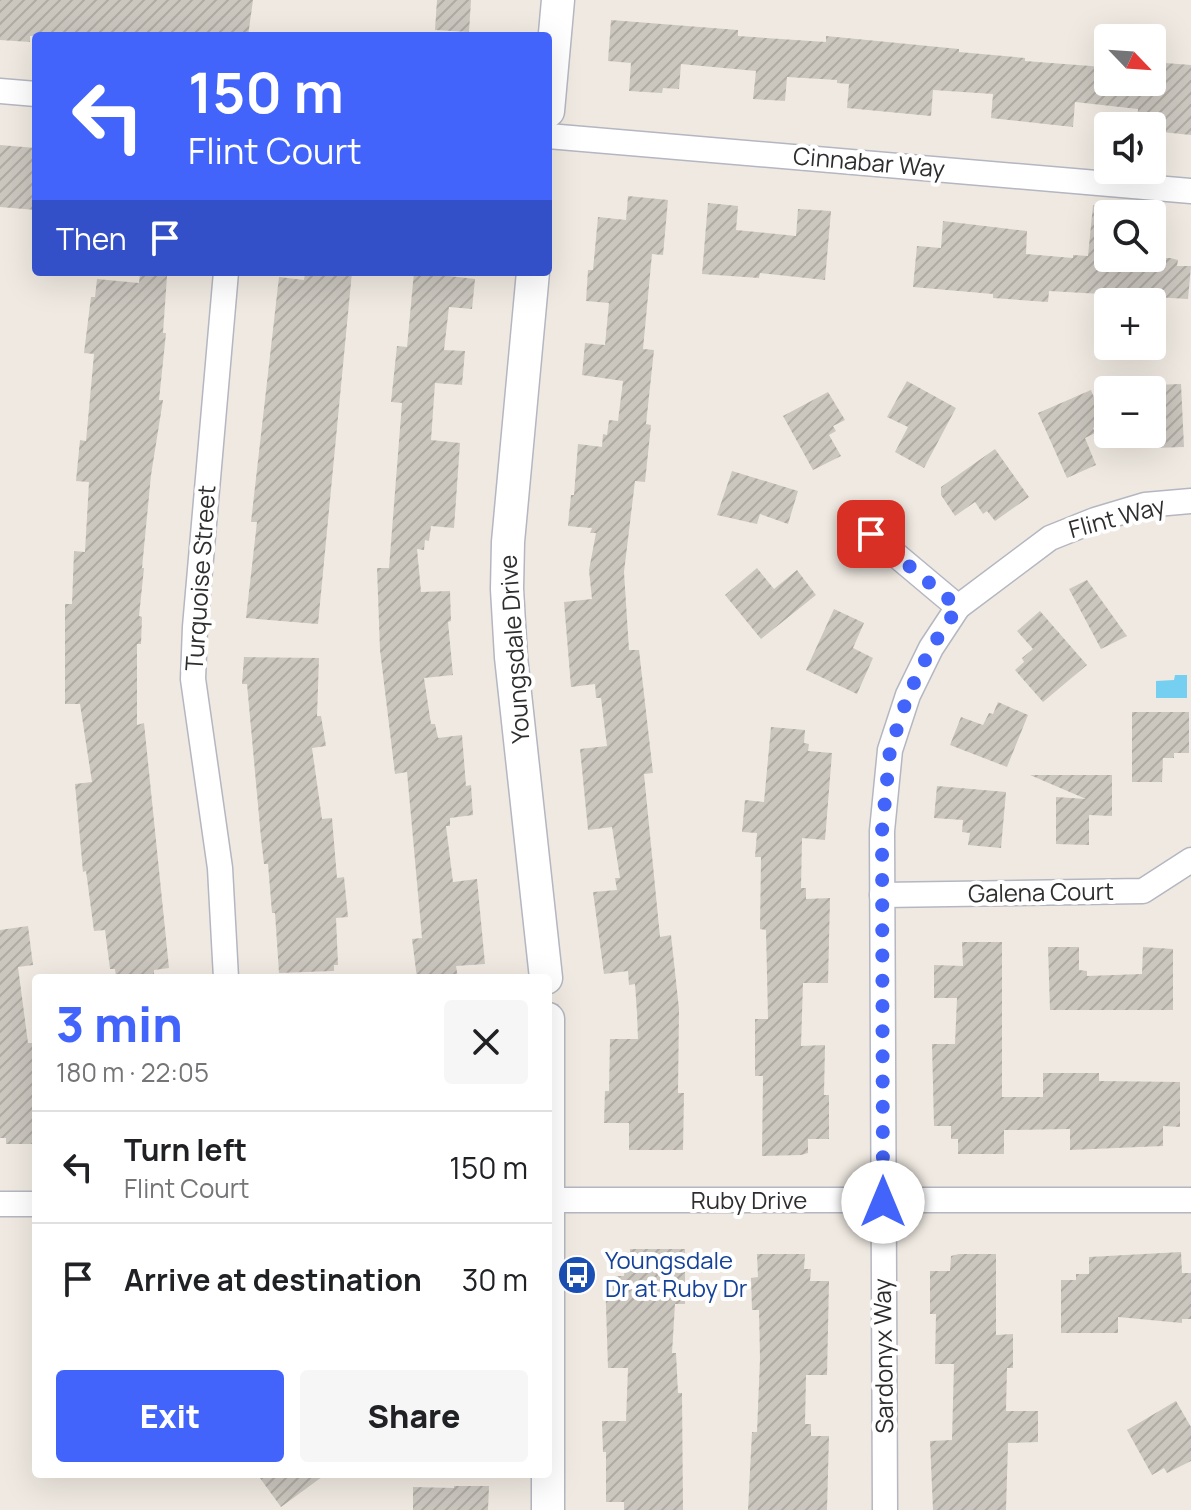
<!DOCTYPE html>
<html lang="en">
<head>
<meta charset="utf-8">
<style>
	:root { --surface:#fff; --page:#f6f6f6; --text:#202124; --muted:#757577; --line:#e0e0e0; --accent:#4264fb }
	body { margin:0; font-family:Manrope,sans-serif; background:var(--page); color:var(--text); height:100vh; display:flex; flex-direction:column; font-size:30px; white-space:nowrap }
	* { box-sizing:border-box; margin:0 }
	p { font-size:26px; color:var(--muted) }
	.icon { flex:none; width:44px; height:44px; fill:none; stroke:currentColor; stroke-width:2; stroke-linecap:round; stroke-linejoin:round }
	.map { position:relative; flex:1; overflow:hidden }
	.side { position:absolute; left:32px; top:974px; width:520px; height:504px; display:flex; flex-direction:column; background:var(--surface); border-radius:8px; box-shadow:0 8px 32px #0002 }
	.side>* { flex:none }
	.hud { position:absolute; left:32px; top:32px; width:520px; height:244px; border-radius:8px; box-shadow:0 8px 32px #0002; background:#4264fb; color:#fff; overflow:hidden }
	.needle { width:52px; rotate:115deg }
	.fabs { position:absolute; left:1094px; top:24px; display:grid; gap:16px }
	.fabs a { display:grid; place-items:center; width:72px; height:72px; border-radius:8px; background:var(--surface); box-shadow:0 8px 32px #0002; font-size:40px }
	.pin { position:absolute; display:grid; place-items:center; width:68px; height:68px; color:#fff; margin:-34px; border-radius:16px; box-shadow:0 4px 12px #0006 }
	.me { position:absolute; width:88px; margin:-44px; rotate:0deg; stroke-linejoin:round; filter:drop-shadow(0 0 6px #0008) }
	.turn { display:flex; align-items:center; gap:28px; height:168px; padding:0 24px; font-size:36px }
	.turn .icon { width:104px; height:104px; stroke-width:2.5 }
	.turn b { display:block; font-size:56px; line-height:68px }
	.then { display:flex; align-items:center; height:76px; padding:0 24px; background:#0003; gap:16px; font-size:30px }
	.round { display:grid; place-items:center; flex:none; width:84px; height:84px; border-radius:8px; background:var(--page) }
	.summary { display:flex; align-items:center; justify-content:space-between; height:136px; padding:0 24px }
	h1 { font-size:48px; font-weight:800; line-height:60px; color:var(--accent) }
	.button { display:flex; gap:16px; margin-top:auto; padding:16px 24px }
	.button a { flex:1; height:92px; border-radius:8px; background:var(--accent); color:#fff; font-size:32px; font-weight:800; line-height:92px; text-align:center }
	.button a+a { background:var(--page); color:var(--text) }
	ul { padding:0; list-style:none }
	li { display:flex; align-items:center; gap:24px; height:112px; padding:0 24px; border-top:2px solid var(--line) }
	li div { flex:1 }
	li b { display:block; font-size:30px }
	li em { font-style:normal }
	.map>svg:first-child { display:block }
	.water { fill:#75cff0 }
	.building { fill:url(#building-hatch) }
	.lines { fill:none; stroke-linecap:round; stroke-linejoin:round }
	.minor-casing { stroke:#b4b7c1; stroke-width:27 }
	.tertiary-casing { stroke:#b4b7c1; stroke-width:35 }
	.minor { stroke:#fff; stroke-width:24 }
	.tertiary { stroke:#fff; stroke-width:32 }
	.route { stroke:#4264fb; stroke-width:14; stroke-dasharray:0 25.2 }
	.labels { text-anchor:middle; stroke-width:8; stroke-linejoin:round; paint-order:stroke }
	.street-label { font-size:24px; fill:#2e2e2e; stroke:#fff }
	.transit-label { font-size:24px; fill:#164399; stroke:#fff; text-anchor:start }
</style>
</head>
<body>
<div class="map">
<svg width="1191" height="1510" viewBox="0 0 1191 1510">
	<defs>
		<pattern id="building-hatch" width="6" height="6" patternUnits="userSpaceOnUse" patternTransform="scale(2)"><rect width="6" height="6" fill="#cbc7bf"/><path d="M-1 1l2-2M0 6l6-6M5 7l2-2" fill="none" stroke="#afaba4"/></pattern>
	</defs>
	<rect width="100%" height="100%" fill="#efe9e1"/>
	<polygon class="water" points="1175,675 1187,675 1187,698 1156,698 1156,681 1174,680"/>
	<g class="building">
		<polygon points="0,0 253,0 248,36 30,36 30,42 0,40"/>
		<polygon points="437,0 471,0 469,32 435,30"/>
		<polygon points="611,20 738,30 738,36 826,42 826,36 959,49 959,52 1025,58 1025,61 1104,67 1103,82 1152,82 1152,62 1191,65 1191,135 1152,131 1152,126 1137,126 1138,109 1075,102 1073,127 991,118 993,94 933,90 931,116 847,108 849,84 837,83 837,80 787,77 785,101 753,99 756,71 681,64 679,89 663,88 662,93 629,91 631,63 608,61"/>
		<polygon points="0,145 36,148 36,210 0,207"/>
		<polygon points="628,196 668,200 663,255 652,254 643,349 654,350 646,424 651,425 645,482 635,481 624,572 629,650 639,650 653,773 644,774 660,937 671,935 679,1009 678,1093 684,1093 683,1150 629,1150 629,1123 604,1123 605,1091 609,1091 610,1039 638,1039 637,1013 635,984 629,985 628,971 604,974 593,892 617,890 615,878 620,878 612,827 588,830 580,749 607,746 601,698 596,698 595,684 571,687 564,602 592,599 589,570 596,533 590,533 592,528 568,526 571,495 574,495 578,444 602,447 603,434 607,435 609,420 618,421 623,381 582,375 585,343 605,345 609,303 586,301 588,270 593,270 598,217 626,220"/>
		<polygon points="708,203 738,206 736,230 796,236 798,209 831,211 825,280 760,273 759,278 702,274"/>
		<polygon points="1093,205 1108,205 1108,258 1170,258 1178,260 1177,266 1191,266 1188,299 1049,291 1048,302 993,298 993,294 913,287 917,246 941,248 943,221 1027,231 1026,254 1073,258 1073,255 1088,256"/>
		<polygon points="317,272 352,272 318,624 246,618 257,522 251,522 279,277 304,280 305,274 317,275"/>
		<polygon points="414,272 475,279 472,309 449,307 444,350 465,351 462,385 435,383 431,440 460,443 454,528 431,526 429,541 425,540 424,550 417,549 421,592 450,591 451,621 448,622 453,675 424,678 431,724 435,724 438,738 462,735 466,786 471,785 473,815 450,818 450,826 446,826 453,882 477,879 485,964 456,966 458,978 417,978 412,939 422,938 407,772 395,774 380,650 377,568 389,568 402,403 391,402 397,346 407,347"/>
		<polygon points="140,273 167,276 163,333 166,333 159,400 163,400 151,475 142,568 144,568 139,616 142,617 141,644 137,644 137,725 144,723 169,968 154,970 154,978 116,978 115,969 110,969 105,930 94,931 86,871 83,872 75,784 92,782 80,704 65,704 65,604 72,604 74,551 85,552 89,482 76,481 80,440 86,441 94,354 84,353 91,297 95,297 97,279 139,283"/>
		<polygon points="907,381 956,408 924,468 895,452 908,427 887,417"/>
		<polygon points="1181,384 1184,447 1153,448 1152,385"/>
		<polygon points="1091,390 1104,422 1093,428 1095,433 1085,438 1096,465 1067,478 1038,413"/>
		<polygon points="828,392 845,420 833,426 836,431 829,435 841,456 813,470 783,416"/>
		<polygon points="995,449 1029,497 995,521 987,511 983,514 975,502 955,516 941,495 941,487"/>
		<polygon points="732,471 798,491 788,524 760,514 757,524 717,515"/>
		<polygon points="757,568 774,589 797,570 816,595 761,639 725,595"/>
		<polygon points="1087,580 1127,636 1101,649 1069,589"/>
		<polygon points="834,609 864,623 853,648 873,658 857,694 806,670"/>
		<polygon points="1040,611 1087,665 1043,702 1015,670 1024,662 1022,658 1033,649 1017,631"/>
		<polygon points="244,657 319,658 317,716 321,716 326,746 312,748 322,819 332,818 337,878 344,877 348,917 336,918 338,965 334,965 334,971 279,973 275,913 272,913 268,864 264,864 261,838 247,684 242,684"/>
		<polygon points="998,702 1028,715 1007,767 950,745 961,717 983,725 989,713 993,714"/>
		<polygon points="1132,712 1189,712 1189,753 1174,753 1174,758 1163,758 1162,782 1132,782"/>
		<polygon points="771,727 805,730 804,743 809,744 808,751 832,753 825,840 802,838 801,888 806,888 806,899 830,898 828,983 803,983 801,1046 825,1045 824,1095 829,1095 829,1139 808,1139 808,1153 801,1155 762,1156 763,1076 755,1076 755,1019 768,1019 766,930 760,929 761,857 755,857 757,833 742,832 745,800 764,802"/>
		<polygon points="1030,775 1112,775 1112,816 1089,815 1089,845 1056,844 1056,797 1086,799"/>
		<polygon points="937,786 1006,792 1001,848 968,845 970,833 962,832 963,820 934,818"/>
		<polygon points="28,926 33,965 18,967 28,1043 36,1043 36,1144 6,1144 6,1138 0,1138 0,930"/>
		<polygon points="962,942 1002,942 1002,1097 1043,1097 1043,1073 1099,1073 1099,1081 1180,1082 1180,1127 1163,1126 1163,1146 1070,1150 1070,1129 1011,1130 1004,1130 1004,1154 958,1154 958,1139 951,1139 951,1126 934,1126 932,1044 955,1044 957,998 934,998 934,965 963,966"/>
		<polygon points="1048,947 1079,947 1079,970 1087,971 1087,976 1142,974 1143,947 1173,949 1173,1010 1050,1010"/>
		<polygon points="630,1249 685,1249 685,1304 675,1304 672,1353 676,1353 678,1393 682,1393 683,1510 624,1510 624,1502 606,1502 606,1452 603,1452 602,1421 626,1421 628,1368 608,1368 605,1276 624,1276 625,1263 630,1263"/>
		<polygon points="1181,1252 1182,1273 1191,1273 1191,1319 1182,1319 1182,1323 1118,1317 1118,1333 1061,1333 1061,1280 1076,1280 1076,1274 1089,1274 1089,1257"/>
		<polygon points="757,1254 805,1254 804,1269 811,1269 810,1281 829,1281 827,1375 806,1375 805,1424 811,1424 811,1436 829,1436 827,1510 748,1510 752,1432 757,1432 760,1359 759,1310 752,1310 751,1278 758,1277"/>
		<polygon points="959,1254 996,1254 996,1335 1013,1334 1013,1368 1007,1368 1006,1411 1038,1411 1038,1442 1008,1443 1006,1510 933,1510 930,1441 952,1440 954,1364 935,1364 936,1314 930,1314 930,1271 950,1271 951,1256"/>
		<polygon points="1176,1401 1191,1427 1191,1461 1167,1473 1164,1468 1152,1475 1127,1430"/>
		<polygon points="257,1474 326,1474 281,1507"/>
		<polygon points="454,1486 489,1486 488,1510 413,1510 413,1487 454,1488"/>
	</g>
	<g class="lines">
		<g class="minor-casing">
			<g id="minor">
				<polyline points="0,91 36,94"/>
				<polyline points="548,136 1191,191"/>
				<polyline points="226,272 195,627 193,679 220,868 226,978"/>
				<polyline points="871,534 958,607"/>
				<polyline points="882,895 1143,891 1191,860"/>
				<polyline points="548,1200 1191,1200"/>
				<polyline points="0,1204 36,1204"/>
				<polyline points="885,1510 882,831 890,750 908,695 931,648 958,607 1050,538 1095,520 1145,505 1191,501"/>
			</g>
		</g>
		<g class="tertiary-casing">
			<g id="tertiary">
				<polyline points="548,111 558,0"/>
				<polyline points="533,272 508,542 507,589 511,657 546,978"/>
				<polyline points="548,1019 548,1510"/>
			</g>
		</g>
		<use href="#minor" class="minor"/>
		<use href="#tertiary" class="tertiary"/>
	</g>
	<g class="lines">
		<polyline class="route" points="871,534 958,607 931,648 908,695 890,750 882,831 883,1202"/>
	</g>
	<defs>
		<g id="bus-disc" transform="scale(2)"><circle r="9.5" fill="#1a4fb4" stroke="#fff"/><path d="M-5-6H5V4H4V6H2V4H-2V6H-4V4H-5ZM-3.5-4V0h7V-4ZM-3.5 1.2v1.5H-2V1.2ZM2 1.2v1.5H3.5V1.2Z" fill="#fff"/></g>
	</defs>
	<g fill-rule="evenodd">
		<use href="#bus-disc" x="577" y="1275"/>
	</g>
	<g class="labels">
		<g class="street-label">
			<text transform="translate(869 163) rotate(5)" y="8">Cinnabar Way</text>
			<text transform="translate(1117 518) rotate(-15)" y="8">Flint Way</text>
			<text transform="translate(201 578) rotate(-86)" y="8">Turquoise Street</text>
			<text transform="translate(515 649) rotate(-94)" y="8">Youngsdale Drive</text>
			<text transform="translate(1041 893) rotate(-1)" y="8">Galena Court</text>
			<text x="749" y="1209">Ruby Drive</text>
			<text transform="translate(884 1356) rotate(-91)" y="8">Sardonyx Way</text>
		</g>
		<g class="transit-label">
			<text x="605" y="1269">Youngsdale<tspan x="605" dy="28">Dr at Ruby Dr</tspan></text>
		</g>
	</g>
</svg>
<div class="fabs">
<a><svg class="needle" viewBox="-14 -14 28 28"><path d="M0-13l5 13h-10z" fill="#e53935"/><path d="M0 13l5-13h-10z" fill="#757577"/></svg></a>
<a><svg class="icon" aria-label="sound" viewBox="0 0 24 24"><path d="M4 9h4l5-4v14l-5-4H4zM17 9q2 3 0 6"/></svg></a>
<a><svg class="icon" aria-label="search" viewBox="0 0 24 24"><circle cx="10" cy="10" r="6"/><path d="M15 15l6 6"/></svg></a>
<a>+</a>
<a>−</a>
</div>
<div class="pin" style="left:871px;top:534px;background:#d93025"><svg class="icon" aria-label="arrive" viewBox="0 0 24 24"><path d="M6 21V4h12l-3 4 3 4H6"/></svg></div>
<svg class="me" style="left:883px;top:1202px" viewBox="-20 -20 40 40"><circle r="19" fill="#fff"/><path d="M0-13L10 11 0 6-10 11z" fill="#4264fb"/></svg>
<div class="hud">
<div class="turn"><svg class="icon" aria-label="left" viewBox="0 0 24 24"><path d="M17 20v-9H6M10 6l-5 5 5 5"/></svg><div><b>150 m</b>Flint Court</div></div>
<div class="then">Then<svg class="icon" aria-label="arrive" viewBox="0 0 24 24"><path d="M6 21V4h12l-3 4 3 4H6"/></svg></div>
</div>
<section class="side">
<div class="summary"><div><h1>3 min</h1><p>180 m · 22:05</p></div><a class="round"><svg class="icon" aria-label="close" viewBox="0 0 24 24"><path d="M6 6l12 12M18 6L6 18"/></svg></a></div>
<ul>
<li><svg class="icon" aria-label="left" viewBox="0 0 24 24"><path d="M17 20v-9H6M10 6l-5 5 5 5"/></svg><div><b>Turn left</b><p>Flint Court</p></div><em>150 m</em></li>
<li><svg class="icon" aria-label="arrive" viewBox="0 0 24 24"><path d="M6 21V4h12l-3 4 3 4H6"/></svg><div><b>Arrive at destination</b></div><em>30 m</em></li>
</ul>
<div class="button"><a>Exit</a><a>Share</a></div>
</section>
</div>
</body>
</html>
